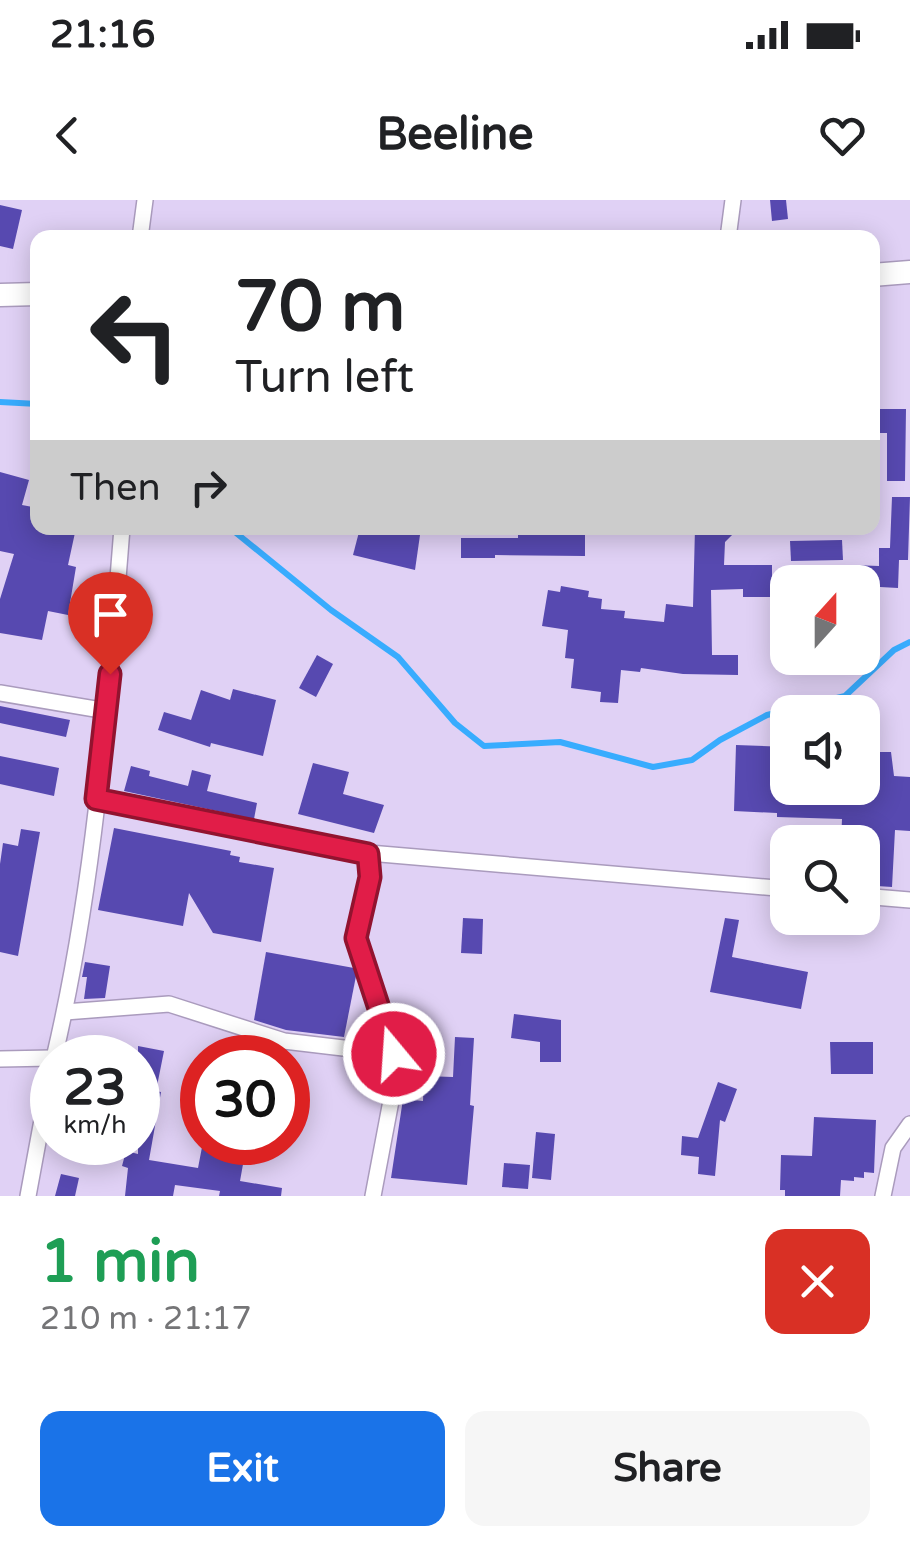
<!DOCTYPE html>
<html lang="en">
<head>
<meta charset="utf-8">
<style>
	:root { --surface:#fff; --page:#f6f6f6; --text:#202124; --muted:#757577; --accent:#1a73e8 }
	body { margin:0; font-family:"Varela Round",sans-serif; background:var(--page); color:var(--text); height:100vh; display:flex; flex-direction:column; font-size:38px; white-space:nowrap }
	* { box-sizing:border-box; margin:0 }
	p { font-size:32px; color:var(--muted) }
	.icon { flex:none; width:55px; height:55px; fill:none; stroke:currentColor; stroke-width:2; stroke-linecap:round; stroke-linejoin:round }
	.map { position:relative; height:996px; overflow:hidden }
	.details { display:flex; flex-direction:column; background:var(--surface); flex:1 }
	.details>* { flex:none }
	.guide { position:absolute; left:30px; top:30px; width:850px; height:305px; border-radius:20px; box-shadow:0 5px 25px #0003; background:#fff; color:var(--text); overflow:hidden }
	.needle { width:65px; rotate:21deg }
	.tools { position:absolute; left:770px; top:365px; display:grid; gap:20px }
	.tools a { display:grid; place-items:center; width:110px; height:110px; border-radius:20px; background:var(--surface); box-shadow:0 5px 25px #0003; font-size:50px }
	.speed { position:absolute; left:30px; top:835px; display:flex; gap:20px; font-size:50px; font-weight:700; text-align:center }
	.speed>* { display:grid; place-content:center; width:130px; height:130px; border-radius:50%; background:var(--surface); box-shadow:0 5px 25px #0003; line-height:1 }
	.speed small { font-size:25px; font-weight:400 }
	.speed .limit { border:15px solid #d22; background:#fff; color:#111 }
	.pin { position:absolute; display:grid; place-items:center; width:85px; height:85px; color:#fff; margin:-102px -42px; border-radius:50% 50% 50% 0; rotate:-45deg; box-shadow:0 0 10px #0007 }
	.pin .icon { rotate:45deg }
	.me { position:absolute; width:110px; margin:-55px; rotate:342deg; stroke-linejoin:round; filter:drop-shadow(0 0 8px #0008) }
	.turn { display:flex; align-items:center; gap:35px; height:210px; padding:0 40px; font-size:45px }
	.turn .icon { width:130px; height:130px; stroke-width:2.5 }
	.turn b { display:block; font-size:70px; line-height:85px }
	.then { display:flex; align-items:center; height:95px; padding:0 40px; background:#0003; gap:20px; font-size:38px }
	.round { display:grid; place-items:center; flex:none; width:105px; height:105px; border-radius:20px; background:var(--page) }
	.overview { display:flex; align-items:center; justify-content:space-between; height:170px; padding:0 40px }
	h1 { font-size:60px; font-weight:700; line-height:75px; color:#1e9e55 }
	.button { display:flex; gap:20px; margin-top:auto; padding:20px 40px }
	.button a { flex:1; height:115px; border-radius:20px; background:var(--accent); color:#fff; font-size:40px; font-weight:700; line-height:115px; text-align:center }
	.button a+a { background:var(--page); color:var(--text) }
	.status { display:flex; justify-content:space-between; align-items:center; height:70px; padding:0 50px; background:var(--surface); direction:ltr }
	.status svg { height:28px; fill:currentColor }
	header { display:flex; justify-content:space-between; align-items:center; height:130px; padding:0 40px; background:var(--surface); font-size:45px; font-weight:700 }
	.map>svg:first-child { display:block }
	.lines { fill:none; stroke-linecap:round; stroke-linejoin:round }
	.stream { stroke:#38acfe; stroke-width:6 }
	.building { fill:#5749b0 }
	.street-casing { stroke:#aa9bbd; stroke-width:18 }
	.secondary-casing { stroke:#aa9bbd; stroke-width:25 }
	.street { stroke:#fff; stroke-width:15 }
	.secondary { stroke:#fff; stroke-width:22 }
	.route-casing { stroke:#92132f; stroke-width:25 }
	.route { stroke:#e11d48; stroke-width:18 }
</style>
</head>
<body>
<div class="status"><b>21:16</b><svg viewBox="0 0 49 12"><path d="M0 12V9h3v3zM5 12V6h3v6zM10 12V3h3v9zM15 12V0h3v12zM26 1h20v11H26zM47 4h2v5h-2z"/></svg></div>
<header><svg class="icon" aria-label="back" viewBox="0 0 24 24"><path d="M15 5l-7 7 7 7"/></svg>Beeline<svg class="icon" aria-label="heart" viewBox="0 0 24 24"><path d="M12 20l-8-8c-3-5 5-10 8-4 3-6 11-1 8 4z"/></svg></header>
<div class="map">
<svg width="910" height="996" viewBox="0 0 910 996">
	<rect width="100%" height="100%" fill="#e0d1f5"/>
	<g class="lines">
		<g class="stream">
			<polyline points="0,202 38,204"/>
			<polyline points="230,328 331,410 398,457 455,523 484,546 560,542 653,567 692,560 720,540 767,515 845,496 894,450 910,442"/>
		</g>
	</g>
	<g class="building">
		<polygon points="770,0 786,0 788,19 772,21"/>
		<polygon points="0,5 22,10 13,49 0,46"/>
		<polygon points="872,209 906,209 905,281 887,281 887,233 872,233"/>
		<polygon points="0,272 29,280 22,305 38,308 38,328 76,328 68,365 76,367 68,415 48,411 42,440 0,433 0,399 14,354 0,351"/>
		<polygon points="892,297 910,297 908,360 899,360 898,388 862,386 862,382 852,382 852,365 879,366 879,348 890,348"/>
		<polygon points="360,328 421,328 415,370 353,355"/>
		<polygon points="518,328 585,328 585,356 495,355 495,358 461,358 461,338 518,338"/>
		<polygon points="695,328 739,328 725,342 724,365 772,365 772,397 743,397 743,389 711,390 712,455 738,455 738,475 683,474 641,468 640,472 621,470 618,503 600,502 601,492 571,488 574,459 565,458 568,430 542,426 548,390 560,392 561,386 589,391 588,397 602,399 601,409 625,411 624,418 664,422 666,404 693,407"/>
		<polygon points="842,340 843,360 791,361 790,341"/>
		<polygon points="317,455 333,464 316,497 299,488"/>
		<polygon points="233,489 276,500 263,556 211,543 210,547 158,530 164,512 191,520 201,490 230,500"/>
		<polygon points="0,506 70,520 66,537 0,523"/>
		<polygon points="736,545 788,547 788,588 804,588 803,590 873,592 873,552 891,552 894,576 910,577 910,631 895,630 892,687 862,685 862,642 841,642 842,619 777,617 777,613 734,611"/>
		<polygon points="0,556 59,568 54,596 0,584"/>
		<polygon points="313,563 349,572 343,594 384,605 374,633 298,614"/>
		<polygon points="131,566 150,571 149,576 188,586 192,570 211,575 207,591 257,603 254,619 124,591"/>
		<polygon points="114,628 231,651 230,655 240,657 239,662 274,668 261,742 213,733 189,693 183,726 98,710"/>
		<polygon points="21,629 40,632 18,756 0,752 0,664 3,643 18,646"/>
		<polygon points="463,718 483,719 482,754 461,753"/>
		<polygon points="725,718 739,720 732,757 808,772 801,809 710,792"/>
		<polygon points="266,752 354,768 356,776 344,837 286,830 254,820"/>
		<polygon points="85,762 110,766 105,798 84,799 87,777 82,777"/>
		<polygon points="514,814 561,820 561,862 540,862 540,842 511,838"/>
		<polygon points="455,837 474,838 470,905 474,906 467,985 391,978 403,899 423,901 424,876 453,877"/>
		<polygon points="830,842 873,842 873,874 831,874"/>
		<polygon points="138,846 164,851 156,891 161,892 149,960 198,968 203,942 247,942 240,981 282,988 281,996 219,996 220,991 175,985 173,996 125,996 128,968 122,966 126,951 138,954"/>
		<polygon points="718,882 737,889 725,922 720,920 715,976 698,974 699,957 681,955 682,936 698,938"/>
		<polygon points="814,917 876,920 874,973 864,972 864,978 854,977 854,981 841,980 840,996 785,996 785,990 780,990 781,955 812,956"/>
		<polygon points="536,932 555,934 551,980 532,978"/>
		<polygon points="504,963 530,965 528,989 502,987"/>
		<polygon points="61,974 79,978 75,996 55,996"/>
	</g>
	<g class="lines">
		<g class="street-casing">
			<g id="street">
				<polyline points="140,38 145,0"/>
				<polyline points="728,38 733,0"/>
				<polyline points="0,493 107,511"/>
				<polyline points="97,599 369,653 370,677 356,738 394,854 394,885 373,996"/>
				<polyline points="369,653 788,689"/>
				<polyline points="862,696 910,700"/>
				<polyline points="65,812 169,804 284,841 394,854"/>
				<path d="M54,858C95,684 108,504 122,328"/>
				<polyline points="0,859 52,858"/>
				<polyline points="28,996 52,866"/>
				<polyline points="883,996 893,948 910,924"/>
			</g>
		</g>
		<g class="secondary-casing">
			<g id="secondary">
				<polyline points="872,75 910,72"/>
				<polyline points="0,95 38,94"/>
			</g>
		</g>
		<use href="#street" class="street"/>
		<use href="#secondary" class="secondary"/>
	</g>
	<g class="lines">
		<g class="route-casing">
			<polyline id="route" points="110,474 96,599 368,654 370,677 356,738 394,854"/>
		</g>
		<use href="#route" class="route"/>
	</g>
</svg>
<div class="tools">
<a><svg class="needle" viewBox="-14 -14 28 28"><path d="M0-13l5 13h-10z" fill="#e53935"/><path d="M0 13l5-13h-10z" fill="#757577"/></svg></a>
<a><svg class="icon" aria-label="sound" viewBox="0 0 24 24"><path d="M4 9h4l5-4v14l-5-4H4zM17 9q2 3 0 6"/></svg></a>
<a><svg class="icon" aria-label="search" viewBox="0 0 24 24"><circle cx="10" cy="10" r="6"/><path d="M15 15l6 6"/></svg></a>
</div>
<div class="speed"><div>23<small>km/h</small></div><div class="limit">30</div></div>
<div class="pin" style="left:110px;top:474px;background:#d93025"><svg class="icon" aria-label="arrive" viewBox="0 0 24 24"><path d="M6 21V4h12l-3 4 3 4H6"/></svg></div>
<svg class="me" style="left:394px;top:854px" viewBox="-20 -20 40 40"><circle r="17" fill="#e11d48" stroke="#fff" stroke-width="3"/><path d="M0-11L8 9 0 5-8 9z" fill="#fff"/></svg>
<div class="guide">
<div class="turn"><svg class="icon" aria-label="left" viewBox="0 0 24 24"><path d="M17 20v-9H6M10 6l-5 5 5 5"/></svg><div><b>70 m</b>Turn left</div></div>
<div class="then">Then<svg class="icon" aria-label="right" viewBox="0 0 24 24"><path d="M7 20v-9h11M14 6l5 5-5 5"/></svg></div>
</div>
</div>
<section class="details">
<div class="overview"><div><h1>1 min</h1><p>210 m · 21:17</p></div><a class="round" style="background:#d93025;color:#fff"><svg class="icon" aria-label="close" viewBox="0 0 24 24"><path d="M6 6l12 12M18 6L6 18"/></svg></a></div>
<div class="button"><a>Exit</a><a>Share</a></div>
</section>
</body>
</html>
